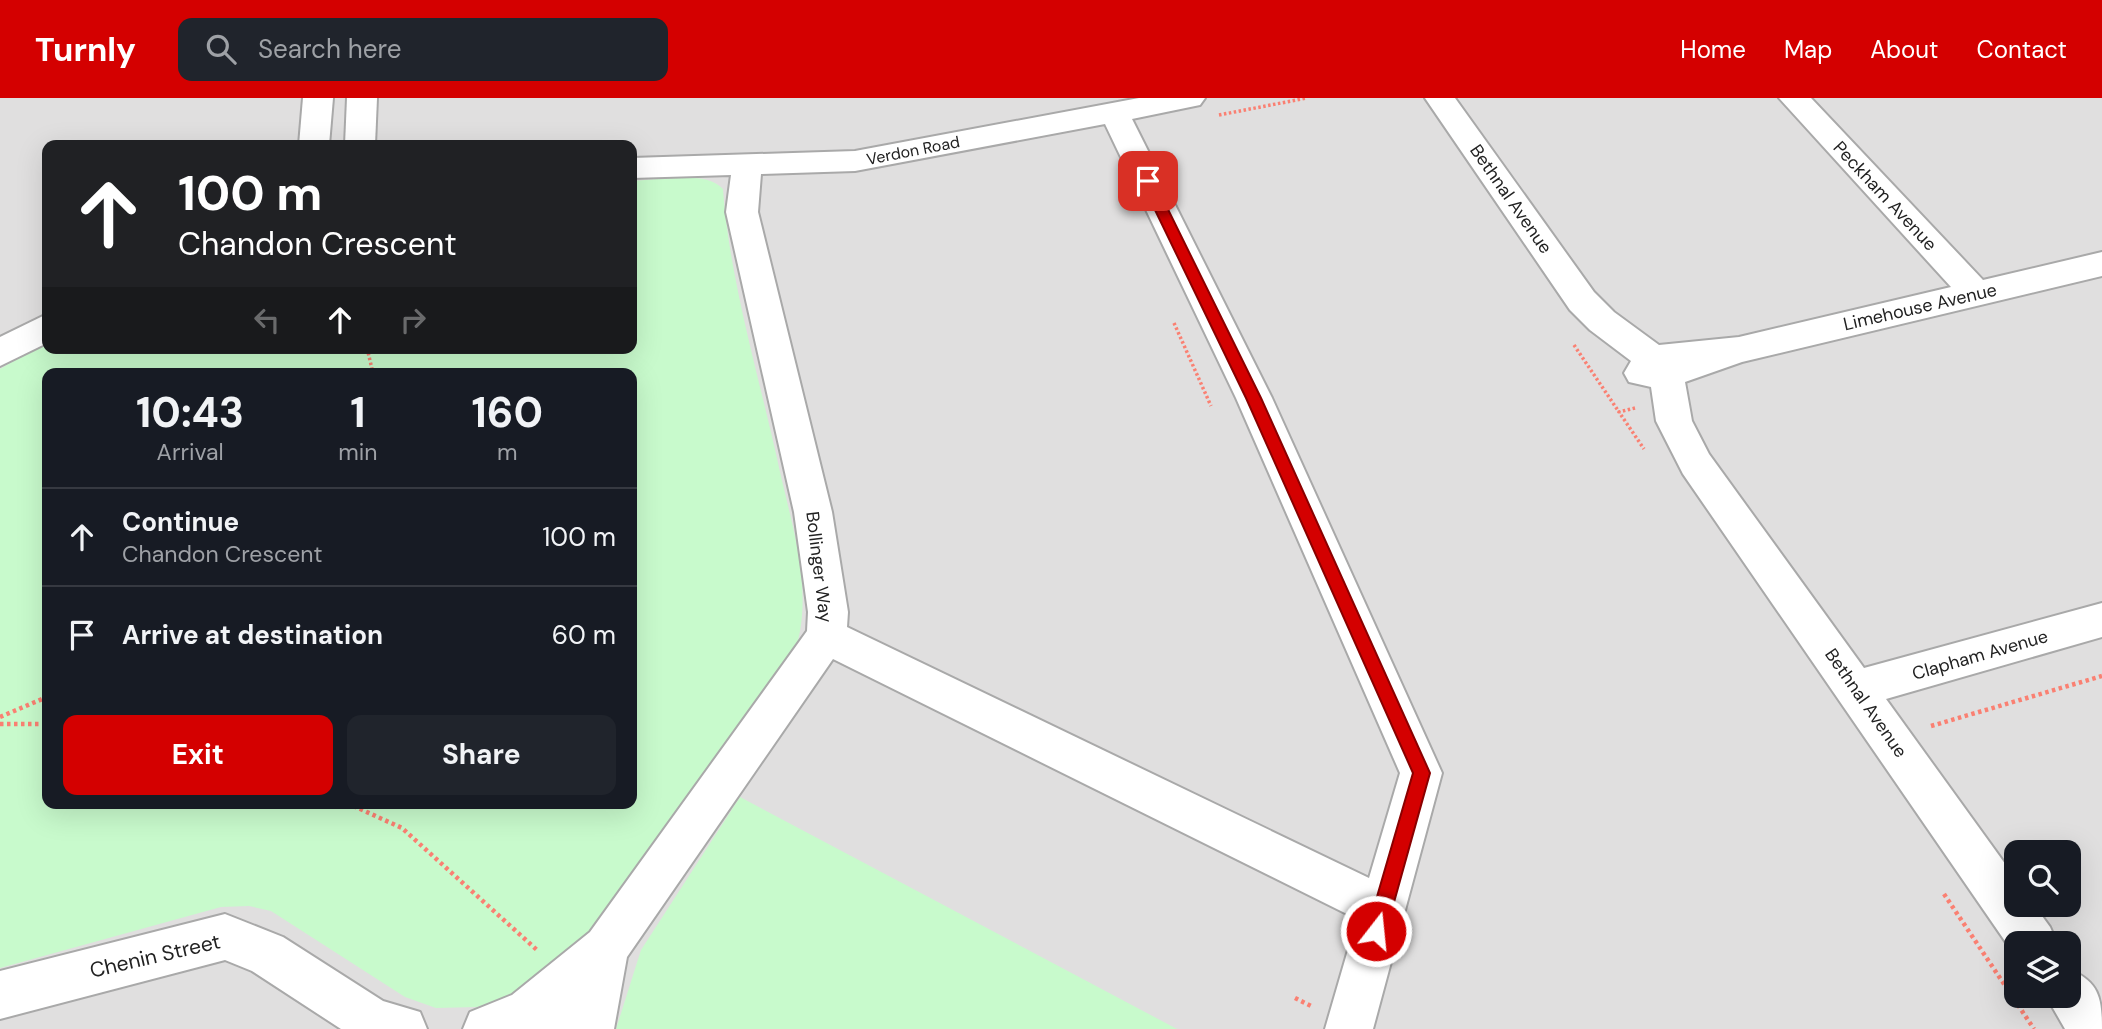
<!DOCTYPE html>
<html lang="en">
<head>
<meta charset="utf-8">
<style>
	:root { --surface:#171b24; --page:#20242c; --text:#f1f3f6; --muted:#9ea1a6; --line:#363941; --accent:#d40000 }
	body { margin:0; font-family:"DM Sans",sans-serif; background:var(--page); color:var(--text); height:100vh; display:flex; flex-direction:column; font-size:26px; white-space:nowrap }
	* { box-sizing:border-box; margin:0 }
	p { font-size:23px; color:var(--muted) }
	.icon { flex:none; width:38px; height:38px; fill:none; stroke:currentColor; stroke-width:2; stroke-linecap:round; stroke-linejoin:round }
	.map { position:relative; flex:1; overflow:hidden }
	.details { position:absolute; left:42px; top:270px; width:595px; height:441px; display:flex; flex-direction:column; background:var(--surface); border-radius:14px; box-shadow:0 7px 28px #0002 }
	.details>* { flex:none }
	.banner { position:absolute; left:42px; top:42px; width:595px; height:214px; border-radius:14px; box-shadow:0 7px 28px #0002; background:#202124; color:#fff; overflow:hidden }
	.buttons { position:absolute; left:2004px; top:742px; display:grid; gap:14px }
	.buttons a { display:grid; place-items:center; width:77px; height:77px; border-radius:14px; background:var(--surface); box-shadow:0 7px 28px #0002; font-size:35px }
	.pin { position:absolute; display:grid; place-items:center; width:60px; height:60px; color:#fff; margin:-30px; border-radius:14px; box-shadow:0 4px 10px #0006 }
	.me { position:absolute; width:77px; margin:-38px; rotate:16deg; stroke-linejoin:round; filter:drop-shadow(0 0 5px #0008) }
	.turn { display:flex; align-items:center; gap:24px; height:147px; padding:0 21px; font-size:32px }
	.turn .icon { width:91px; height:91px; stroke-width:2.5 }
	.turn b { display:block; font-size:49px; line-height:60px }
	.lanes { display:flex; align-items:center; height:66px; padding:0 21px; background:#0003; justify-content:center; gap:35px; direction:ltr }
	.lanes .off { opacity:.35 }
	.eta { display:flex; justify-content:space-evenly; align-items:center; height:119px; text-align:center }
	.eta b { font-size:42px; font-weight:700; line-height:49px }
	.action { display:flex; gap:14px; margin-top:auto; padding:14px 21px }
	.action a { flex:1; height:80px; border-radius:14px; background:var(--accent); color:#fff; font-size:28px; font-weight:700; line-height:80px; text-align:center }
	.action a+a { background:var(--page); color:var(--text) }
	ul { padding:0; list-style:none }
	li { display:flex; align-items:center; gap:21px; height:98px; padding:0 21px; border-top:2px solid var(--line) }
	li div { flex:1 }
	li b { display:block; font-size:26px }
	li em { font-style:normal }
	header { display:flex; align-items:center; gap:42px; box-sizing:border-box; height:98px; padding:0 35px; background:var(--accent); color:#fff }
	header strong { font-size:33px }
	nav { display:flex; gap:38px; margin-inline-start:auto; font-size:24px }
	.search { width:490px; height:63px; background:var(--page); display:flex; align-items:center; gap:18px; box-sizing:border-box; padding:0 24px; border-radius:14px; color:var(--muted); font-size:26px }
	.map>svg:first-child { display:block }
	.residential { fill:#e0dfdf; fill-rule:evenodd }
	.park { fill:#c8facc; fill-rule:evenodd }
	.lines { fill:none; stroke-linecap:round; stroke-linejoin:round }
	.minor-casing { stroke:#a9a9a9; stroke-width:4 }
	.path-far1 { stroke:#fa8072; stroke-width:3.5; stroke-dasharray:2.5 2.5; stroke-linecap:butt }
	.path { stroke:#fa8072; stroke-width:4.5; stroke-dasharray:3.5 3.5; stroke-linecap:butt }
	.minor { fill:#fff; fill-rule:evenodd }
	.route { fill:#d40000; stroke:#8a0000; stroke-width:2 }
	.labels { text-anchor:middle; stroke-width:5; stroke-linejoin:round; paint-order:stroke }
	.far-street-label { font-size:16px; fill:#222; stroke:#fff }
	.street-label { font-size:18px; fill:#222; stroke:#fff }
	.near-street-label { font-size:21px; fill:#222; stroke:#fff }
</style>
</head>
<body>
<header>
<strong>Turnly</strong>
<div class="search"><svg class="icon" aria-label="search" viewBox="0 0 24 24"><circle cx="10" cy="10" r="6"/><path d="M15 15l6 6"/></svg>Search here</div>
<nav><a>Home</a><a>Map</a><a>About</a><a>Contact</a></nav>
</header>
<div class="map">
<svg width="2102" height="931" viewBox="0 0 2102 931">
	<rect width="100%" height="100%" fill="#f2efe9"/>
	<path class="residential" d="M0,0H2102V931H0ZM47,47H632V250H47ZM47,275H632V705H47ZM2016,754H2068V807H2016ZM2016,845H2068V898H2016Z"/>
	<g class="park">
		<path d="M670,80C688,80 710,77 723,91C729,181 761,285 780,374C793,431 814,496 795,553L612,818L542,879L511,897L477,909L436,910L405,899L271,813L249,808L221,809L0,870V271L47,243V250H632V83ZM47,275H632V705H47Z"/>
		<polygon points="740,699 1177,931 616,931 641,852"/>
	</g>
	<g class="lines">
		<g class="minor-casing">
			<g id="minor">
				<polygon points="303,0 333,0 329,47 299,47"/>
				<polygon points="347,0 377,0 375,47 345,47"/>
				<path d="M1139,0H1205L1200,7L1132,21L1272,300L1442,675L1373,931H1325L1357,821L833,561L627,859L614,931H463L470,914L512,897L590,834L807,533L808,514L794,414L726,114L731,77L632,80V60L855,53ZM1105,26L1236,300L1400,675L1369,780L847,529L848,514L832,414L758,114L761,76L855,73Z"/>
				<polygon points="1425,0 1455,0 1594,194 1614,214 1659,247 1739,239 1951,189 1779,0 1811,0 1983,182 2102,154 2102,178 1742,264 1685,284 1692,323 1709,356 1864,570 2102,505 2102,539 1886,601 2016,781 2016,807 2034,807 2050,829 2057,845 2016,845 2016,859 1683,376 1656,323 1651,289 1629,284 1624,275 1631,263 1590,232 1570,212"/>
				<polygon points="47,216 47,245 0,268 0,239"/>
				<polygon points="225,816 283,839 383,903 420,914 427,931 341,931 252,873 225,862 0,921 0,873"/>
				<path d="M2068,871C2099,883 2102,900 2102,931H2065L2046,898H2068Z"/>
			</g>
		</g>
		<g class="path-far1">
			<polyline points="1219,17 1307,0"/>
			<polyline points="1174,225 1211,308"/>
			<polyline points="1574,247 1619,314"/>
			<polyline points="367,250 373,275"/>
			<polyline points="1635,310 1619,314 1644,351"/>
		</g>
		<g class="path">
			<polyline points="0,619 47,599"/>
			<polyline points="0,626 47,626"/>
			<polyline points="1931,628 2102,578"/>
			<polyline points="347,705 402,730 537,852"/>
			<polyline points="1944,796 2034,931"/>
			<polyline points="1295,900 1311,908"/>
		</g>
		<use href="#minor" class="minor"/>
	</g>
	<polygon class="route" points="1148,78 1154,83 1261,300 1430,675 1386,833 1383,840 1376,843 1369,840 1367,833 1413,675 1246,300 1141,83"/>
	<g class="labels">
		<g class="far-street-label">
			<text transform="translate(913 52) rotate(-11)" y="6">Verdon Road</text>
		</g>
		<g class="street-label">
			<text transform="translate(1885 98) rotate(47)" y="6">Peckham Avenue</text>
			<text transform="translate(1511 101) rotate(55)" y="6">Bethnal Avenue</text>
			<text transform="translate(1920 209) rotate(-13)" y="6">Limehouse Avenue</text>
			<text transform="translate(819 469) rotate(83)" y="6">Bollinger Way</text>
			<text transform="translate(1980 557) rotate(-16)" y="6">Clapham Avenue</text>
			<text transform="translate(1866 605) rotate(55)" y="6">Bethnal Avenue</text>
		</g>
		<g class="near-street-label">
			<text transform="translate(155 858) rotate(-13)" y="7">Chenin Street</text>
		</g>
	</g>
</svg>
<div class="buttons">
<a><svg class="icon" aria-label="search" viewBox="0 0 24 24"><circle cx="10" cy="10" r="6"/><path d="M15 15l6 6"/></svg></a>
<a><svg class="icon" aria-label="layers" viewBox="0 0 24 24"><path d="M12 4l9 5-9 5-9-5zM3 14l9 5 9-5"/></svg></a>
</div>
<div class="pin" style="left:1148px;top:83px;background:#d93025"><svg class="icon" aria-label="arrive" viewBox="0 0 24 24"><path d="M6 21V4h12l-3 4 3 4H6"/></svg></div>
<svg class="me" style="left:1376px;top:833px" viewBox="-20 -20 40 40"><circle r="17" fill="#d40000" stroke="#fff" stroke-width="3"/><path d="M0-11L8 9 0 5-8 9z" fill="#fff"/></svg>
<div class="banner">
<div class="turn"><svg class="icon" aria-label="ahead" viewBox="0 0 24 24"><path d="M12 20V5M6 11l6-6 6 6"/></svg><div><b>100 m</b>Chandon Crescent</div></div>
<div class="lanes"><svg class="icon off" aria-label="left" viewBox="0 0 24 24"><path d="M17 20v-9H6M10 6l-5 5 5 5"/></svg><svg class="icon" aria-label="ahead" viewBox="0 0 24 24"><path d="M12 20V5M6 11l6-6 6 6"/></svg><svg class="icon off" aria-label="right" viewBox="0 0 24 24"><path d="M7 20v-9h11M14 6l5 5-5 5"/></svg></div>
</div>
<section class="details">
<div class="eta">
<div><b>10:43</b><p>Arrival</p></div>
<div><b>1</b><p>min</p></div>
<div><b>160</b><p>m</p></div>
</div>
<ul>
<li><svg class="icon" aria-label="ahead" viewBox="0 0 24 24"><path d="M12 20V5M6 11l6-6 6 6"/></svg><div><b>Continue</b><p>Chandon Crescent</p></div><em>100 m</em></li>
<li><svg class="icon" aria-label="arrive" viewBox="0 0 24 24"><path d="M6 21V4h12l-3 4 3 4H6"/></svg><div><b>Arrive at destination</b></div><em>60 m</em></li>
</ul>
<div class="action"><a>Exit</a><a>Share</a></div>
</section>
</div>
</body>
</html>
